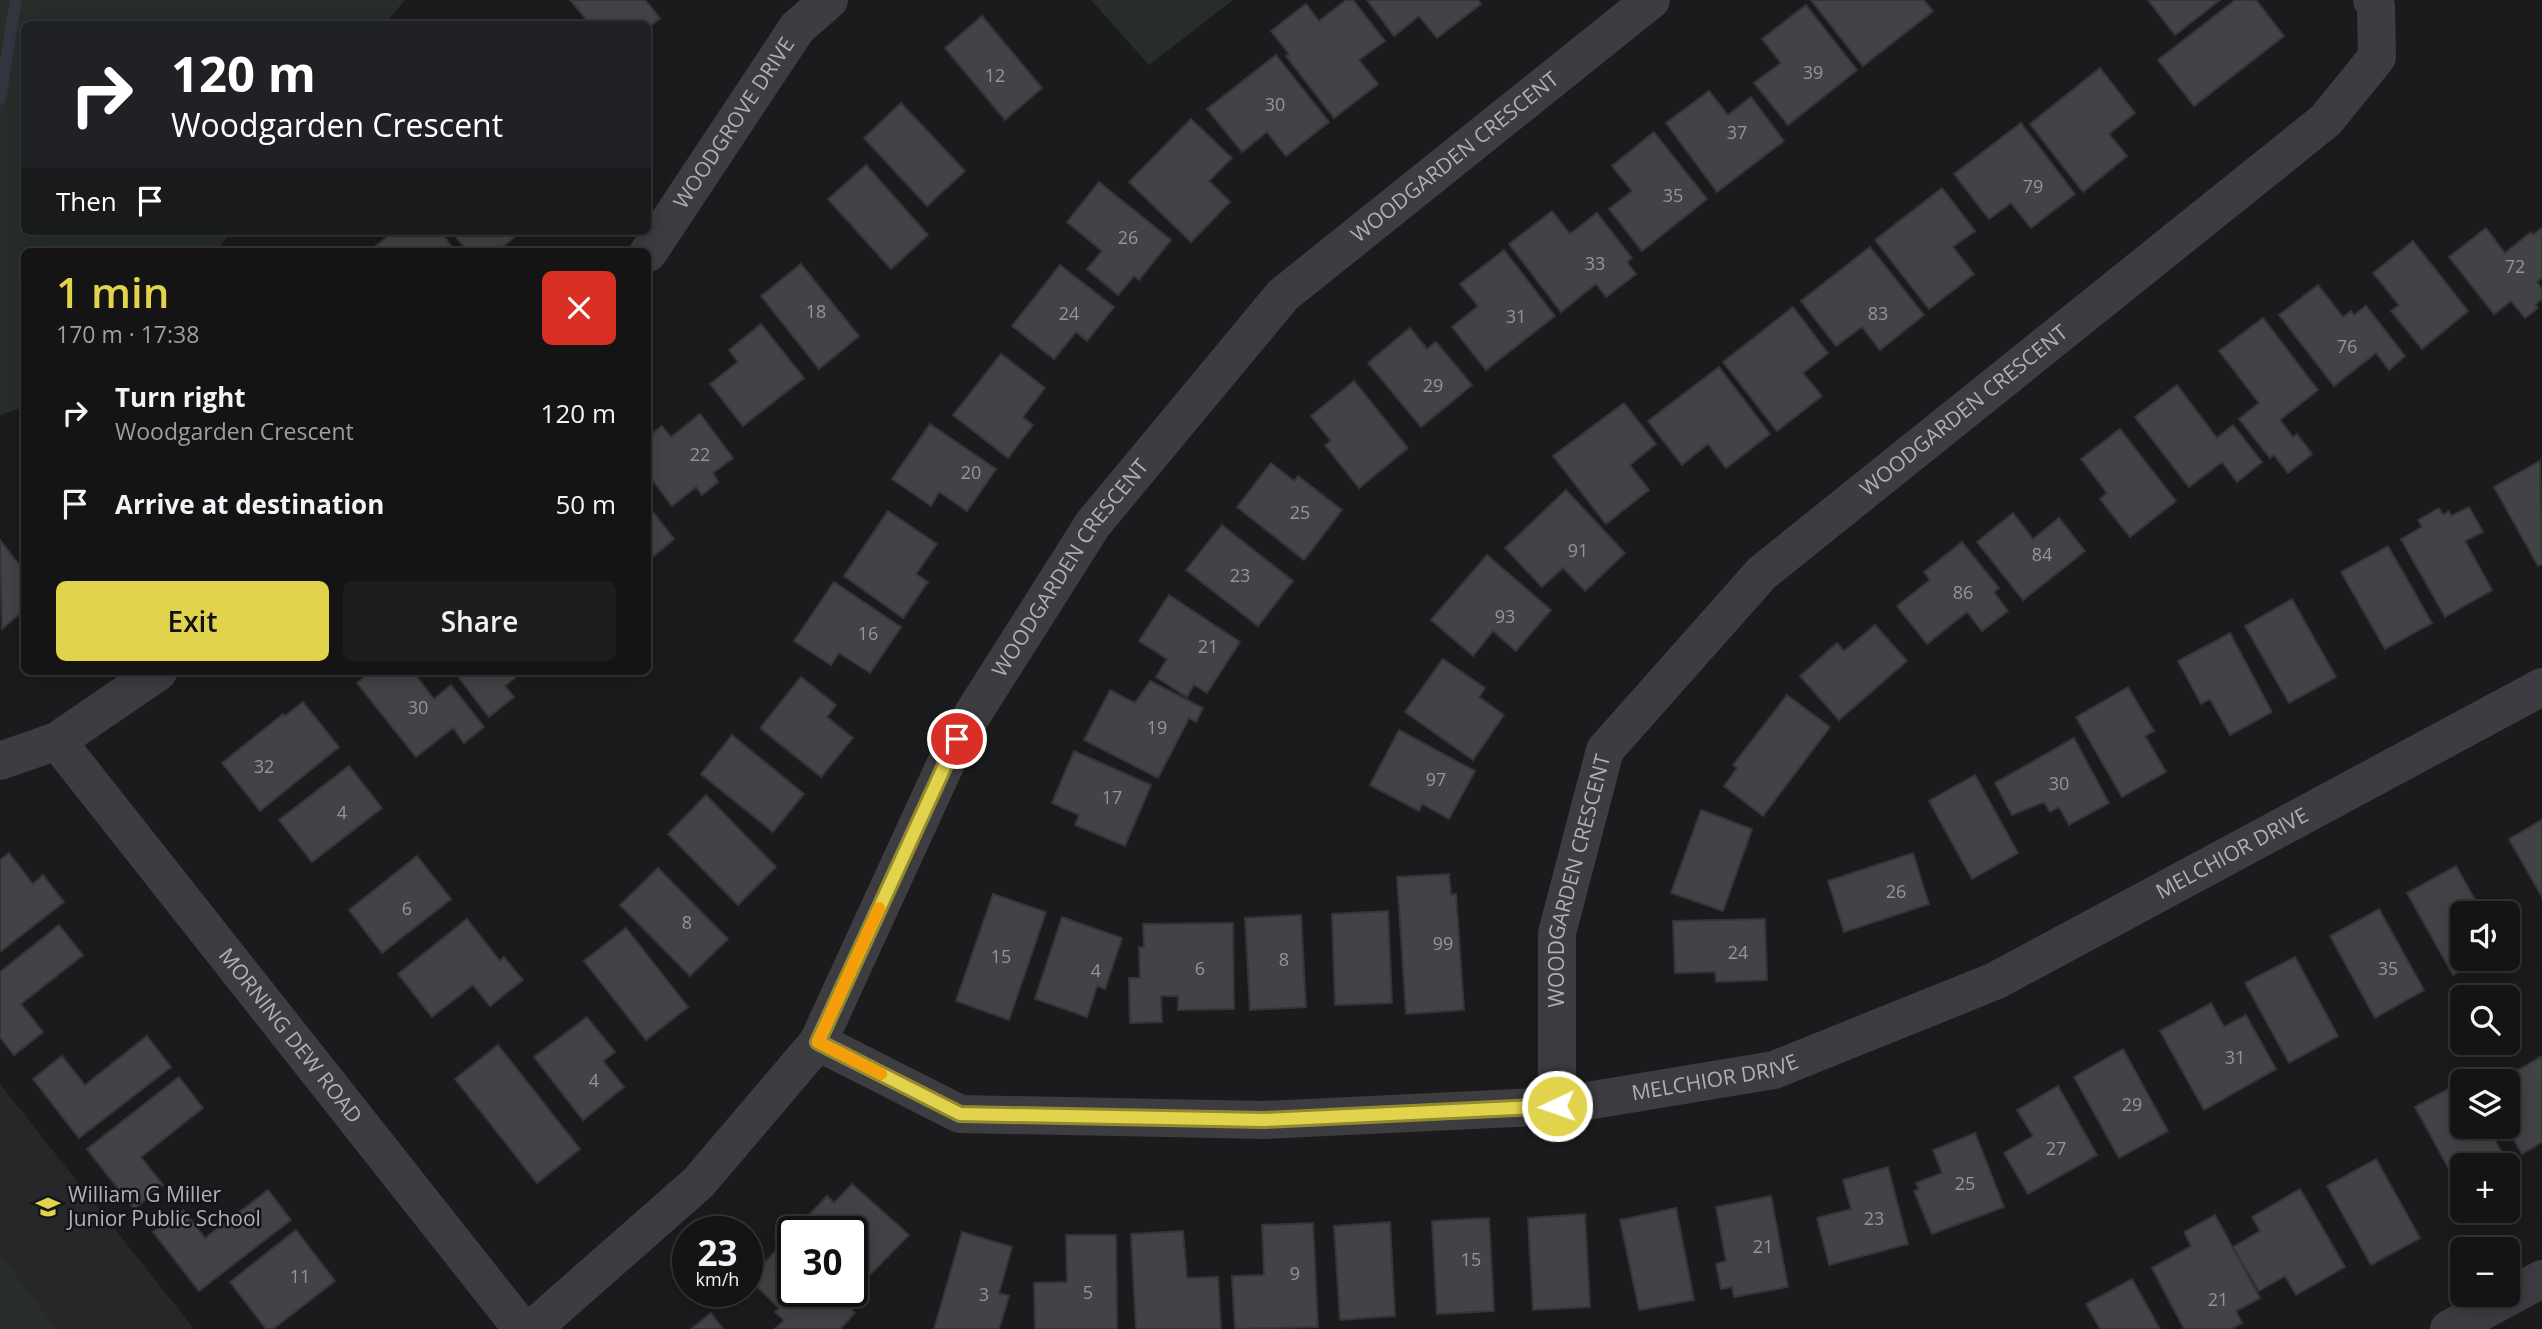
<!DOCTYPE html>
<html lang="en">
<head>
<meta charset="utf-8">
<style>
	:root { --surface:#141415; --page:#1d1d1e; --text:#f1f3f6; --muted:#9d9ea0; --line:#333334; --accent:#e2d34c }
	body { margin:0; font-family:"Open Sans",sans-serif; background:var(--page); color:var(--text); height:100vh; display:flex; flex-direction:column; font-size:26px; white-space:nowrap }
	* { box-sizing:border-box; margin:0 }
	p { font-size:23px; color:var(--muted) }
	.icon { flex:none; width:38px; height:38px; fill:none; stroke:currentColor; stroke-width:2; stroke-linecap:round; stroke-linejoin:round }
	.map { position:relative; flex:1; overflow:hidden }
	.sheet { position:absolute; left:21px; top:248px; width:630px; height:427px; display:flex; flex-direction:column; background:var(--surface); border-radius:10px; box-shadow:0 4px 18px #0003,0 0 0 2px var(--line) }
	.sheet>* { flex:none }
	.hud { position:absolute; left:21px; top:21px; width:630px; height:214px; border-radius:10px; box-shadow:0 4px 18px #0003,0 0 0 2px var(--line); background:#202124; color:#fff; overflow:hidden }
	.tools { position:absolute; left:2450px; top:901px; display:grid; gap:14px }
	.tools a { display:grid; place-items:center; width:70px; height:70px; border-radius:10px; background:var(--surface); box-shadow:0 4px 18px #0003,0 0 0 2px var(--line); font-size:35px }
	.speed { position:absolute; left:672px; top:1216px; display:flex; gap:14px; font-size:35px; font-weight:700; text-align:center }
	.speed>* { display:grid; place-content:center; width:91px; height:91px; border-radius:50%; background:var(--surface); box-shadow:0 4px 18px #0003,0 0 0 2px var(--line); line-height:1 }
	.speed small { font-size:18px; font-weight:400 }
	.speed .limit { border:4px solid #111; border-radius:10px; background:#fff; color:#111 }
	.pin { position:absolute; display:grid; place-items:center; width:60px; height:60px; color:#fff; margin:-30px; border:4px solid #fff; border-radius:50%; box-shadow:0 2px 7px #0007 }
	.me { position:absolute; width:77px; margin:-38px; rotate:267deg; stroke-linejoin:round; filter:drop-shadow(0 0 5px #0008) }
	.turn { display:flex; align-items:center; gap:24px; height:147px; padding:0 35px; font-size:32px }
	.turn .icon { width:91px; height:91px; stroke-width:2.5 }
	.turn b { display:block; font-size:49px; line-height:60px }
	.then { display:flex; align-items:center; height:66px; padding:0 35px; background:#0003; gap:14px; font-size:26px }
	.round { display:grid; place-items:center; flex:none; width:74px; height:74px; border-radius:10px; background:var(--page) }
	.headline { display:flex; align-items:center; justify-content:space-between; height:119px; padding:0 35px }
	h1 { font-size:42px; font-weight:600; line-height:52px; color:var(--accent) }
	.action { display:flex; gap:14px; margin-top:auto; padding:14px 35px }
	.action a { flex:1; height:80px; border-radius:10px; background:var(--accent); color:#111; font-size:28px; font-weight:600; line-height:80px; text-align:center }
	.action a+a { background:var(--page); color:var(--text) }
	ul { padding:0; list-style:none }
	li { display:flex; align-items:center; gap:21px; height:91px; padding:0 35px }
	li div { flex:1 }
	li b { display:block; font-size:26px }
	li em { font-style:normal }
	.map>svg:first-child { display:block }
	.built { fill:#272629 }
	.green { fill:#272e29 }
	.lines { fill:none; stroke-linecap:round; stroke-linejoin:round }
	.stream { stroke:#313640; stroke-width:12 }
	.building { fill:#424346; stroke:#353538; stroke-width:2 }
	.minor { stroke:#3c3c41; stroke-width:38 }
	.route-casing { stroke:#938931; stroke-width:18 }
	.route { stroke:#e2d34c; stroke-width:12 }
	.slow { stroke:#f59e0b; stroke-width:12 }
	.labels { text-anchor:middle; stroke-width:5; stroke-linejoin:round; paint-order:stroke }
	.number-label { font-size:18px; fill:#93949e }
	.street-label { font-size:21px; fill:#aeafbb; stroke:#161517 }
	.poi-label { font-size:21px; fill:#aeafbb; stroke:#161517; text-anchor:start }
</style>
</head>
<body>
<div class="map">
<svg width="2542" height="1329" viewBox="0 0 2542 1329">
	<rect width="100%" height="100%" fill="#1b1a1c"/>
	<polygon class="built" points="0,1084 194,1329 0,1329"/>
	<g class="green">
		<polygon points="0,0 405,0 385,24 24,24 24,231 233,231 215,252 24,252 24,407 0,415"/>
		<polygon points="1091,0 1233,0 1149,65"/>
		<polygon points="0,1255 57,1329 0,1329"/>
	</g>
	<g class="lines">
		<polyline class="stream" points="0,99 16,0"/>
	</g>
	<g class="building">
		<polygon points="570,0 645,0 660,18 648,28 648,24 590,24"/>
		<polygon points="1346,0 1353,0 1385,41 1359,60 1378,84 1334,118 1286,56 1289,54 1271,31 1306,4 1319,21"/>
		<polygon points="1367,0 1478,0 1481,4 1437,38 1419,16 1394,36"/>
		<polygon points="1811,0 1924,0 1933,11 1863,66"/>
		<polygon points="2148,0 2220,0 2175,35"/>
		<polygon points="2235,0 2256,0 2284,36 2194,106 2158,60"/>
		<polygon points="1806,5 1857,70 1788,125 1754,83 1781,63 1762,39"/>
		<polygon points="982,16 1042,88 1005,120 945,48"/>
		<polygon points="1276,55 1329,122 1286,156 1267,132 1242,152 1207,109"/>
		<polygon points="2100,68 2135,113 2109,134 2127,156 2083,192 2030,124"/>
		<polygon points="1709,91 1728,115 1751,97 1784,141 1717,192 1666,123"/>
		<polygon points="901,103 965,171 927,206 864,138"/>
		<polygon points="1191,119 1232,158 1209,181 1230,202 1191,242 1129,182"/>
		<polygon points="2021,123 2075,194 2031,228 2011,203 1989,219 1954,174"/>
		<polygon points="1654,132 1707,199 1642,251 1609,209 1632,191 1612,166"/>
		<polygon points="866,165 928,235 891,269 828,199"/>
		<polygon points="1099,182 1171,240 1139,280 1134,276 1118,295 1087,269 1102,251 1067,222"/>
		<polygon points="1942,188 1975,231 1953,247 1974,274 1929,309 1875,240"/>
		<polygon points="1552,211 1570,234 1597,213 1632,258 1627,262 1636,274 1606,297 1596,284 1561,312 1509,244"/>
		<polygon points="2486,228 2505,253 2531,232 2533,235 2542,228 2542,278 2537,282 2542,289 2542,299 2535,305 2538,308 2525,318 2511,301 2494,314 2449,257"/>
		<polygon points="395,231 440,231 456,252 376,252 373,248"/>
		<polygon points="451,231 514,231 517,235 496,252 468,252"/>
		<polygon points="2413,241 2468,311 2422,349 2391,311 2399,305 2373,273"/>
		<polygon points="1870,247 1924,315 1880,350 1862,327 1836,346 1801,301"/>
		<polygon points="1504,250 1555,316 1486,370 1452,327 1478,306 1460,284"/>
		<polygon points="801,264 859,336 819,369 761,296"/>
		<polygon points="1060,265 1114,307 1087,341 1076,332 1054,359 1012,326"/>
		<polygon points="2318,285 2343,317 2351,311 2354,315 2366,306 2405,356 2389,370 2376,353 2334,386 2279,315"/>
		<polygon points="1793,307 1828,353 1803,373 1822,396 1777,431 1723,362"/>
		<polygon points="2263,318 2318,390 2280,420 2293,437 2297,434 2312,454 2288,473 2274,455 2270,458 2239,419 2259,403 2219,351"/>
		<polygon points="761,324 804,378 743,426 710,384 738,362 729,350"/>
		<polygon points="1410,328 1427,349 1436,342 1472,385 1421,427 1368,363"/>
		<polygon points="1001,354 1045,388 1023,417 1033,425 1008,458 953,415"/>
		<polygon points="1719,367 1770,434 1726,468 1708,444 1682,465 1648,421"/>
		<polygon points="1354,381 1408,448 1359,488 1325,445 1331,441 1311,416"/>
		<polygon points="2177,385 2217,438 2233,425 2262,462 2237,482 2222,462 2189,487 2135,417"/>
		<polygon points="1624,403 1656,444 1630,465 1649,490 1606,524 1553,456"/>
		<polygon points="700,414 733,458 713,473 718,482 702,495 696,487 672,506 648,474 648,437 662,426 671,437"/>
		<polygon points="930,424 996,469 967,511 939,492 931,506 892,479"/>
		<polygon points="2120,429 2176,501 2130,537 2100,499 2107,493 2081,459"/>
		<polygon points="2540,461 2542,564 2538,566 2494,487"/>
		<polygon points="1271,463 1294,481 1298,476 1342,510 1304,560 1237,507"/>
		<polygon points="1566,490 1625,553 1585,591 1563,568 1542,587 1505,548"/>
		<polygon points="648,505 674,539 648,561"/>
		<polygon points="2469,507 2483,532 2465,541 2492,590 2445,617 2401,539 2422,527 2418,520 2439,508 2443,515 2449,511 2451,516"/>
		<polygon points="888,511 937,544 916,574 928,582 903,618 844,576"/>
		<polygon points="2013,513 2033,539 2059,518 2085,551 2023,600 1977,542"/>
		<polygon points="1222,525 1293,581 1258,626 1186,570"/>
		<polygon points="0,540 24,571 24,610 2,629"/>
		<polygon points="1962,542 1999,588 1994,592 2008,611 1982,631 1967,612 1927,644 1897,606 1930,580 1924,572"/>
		<polygon points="2388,546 2432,623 2385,649 2341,572"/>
		<polygon points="1487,555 1551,610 1516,651 1493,631 1473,656 1431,620"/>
		<polygon points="834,582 901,627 870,673 839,653 831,665 794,641"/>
		<polygon points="1169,595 1240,642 1207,693 1194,685 1187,697 1156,677 1167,659 1139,641"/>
		<polygon points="2292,599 2336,677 2289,703 2245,626"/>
		<polygon points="1875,625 1907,661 1839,720 1800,676 1837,643 1844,651"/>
		<polygon points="2230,633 2272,712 2230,735 2210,699 2201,704 2178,661"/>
		<polygon points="1443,659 1485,688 1479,697 1504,715 1473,760 1405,712"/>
		<polygon points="370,672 413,672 434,699 451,685 484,727 464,743 453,728 416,757 357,683"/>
		<polygon points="466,672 522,672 505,686 514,697 489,717 459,678"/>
		<polygon points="801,677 836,705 827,717 853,738 821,777 760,728"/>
		<polygon points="1150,681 1203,708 1196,722 1189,718 1158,778 1084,740 1110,690 1135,703"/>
		<polygon points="2128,687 2154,731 2145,736 2166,772 2122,797 2076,717"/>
		<polygon points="1787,695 1830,727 1763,816 1724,786 1737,768 1733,765"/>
		<polygon points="303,702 339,747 260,811 222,763 283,714 285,716"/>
		<polygon points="1399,730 1475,771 1449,819 1422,804 1419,811 1370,785"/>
		<polygon points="732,735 804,794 773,832 701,774"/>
		<polygon points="2074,738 2109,803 2069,825 2059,807 2050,812 2044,802 2012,815 1995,783"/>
		<polygon points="1074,751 1151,785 1125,846 1075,825 1079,815 1052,803"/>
		<polygon points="349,766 382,808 312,862 279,820"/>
		<polygon points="1975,775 2018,853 1972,879 1929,801"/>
		<polygon points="706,795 776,867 738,905 668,834"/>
		<polygon points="1701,810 1752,829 1723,911 1671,893"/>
		<polygon points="2542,820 2542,897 2509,839"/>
		<polygon points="9,853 33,884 43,875 64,902 0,952 0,860"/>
		<polygon points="1913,853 1929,904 1844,932 1828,881"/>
		<polygon points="417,856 451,899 382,953 349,910"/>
		<polygon points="2456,866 2483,914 2462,914 2462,959 2482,959 2453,975 2407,893"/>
		<polygon points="658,868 728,939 690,976 620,905"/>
		<polygon points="1449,874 1451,895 1456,894 1464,1010 1406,1014 1397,877"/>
		<polygon points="993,894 1046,912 1009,1020 956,1001"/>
		<polygon points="2379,909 2424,990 2375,1018 2330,936"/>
		<polygon points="1388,911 1392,1003 1335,1005 1332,914"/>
		<polygon points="1301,915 1306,1007 1250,1010 1245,918"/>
		<polygon points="1062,917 1122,938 1105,989 1097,986 1087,1017 1035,999"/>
		<polygon points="467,919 500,961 504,957 523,980 490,1006 473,985 432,1017 398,974"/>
		<polygon points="1765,919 1767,980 1716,982 1715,972 1675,973 1673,921"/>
		<polygon points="1233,923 1234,1009 1178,1010 1178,996 1161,996 1162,1022 1130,1023 1129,978 1140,978 1139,947 1144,947 1143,924"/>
		<polygon points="59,925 83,955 21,1004 43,1032 14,1055 0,1037 0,972"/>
		<polygon points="626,928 688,1007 646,1040 584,961"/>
		<polygon points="2295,957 2338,1036 2289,1063 2245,983"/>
		<polygon points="2211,1003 2224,1027 2246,1015 2276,1069 2204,1110 2160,1031"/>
		<polygon points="587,1017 615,1052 603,1061 624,1087 583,1120 534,1057"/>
		<polygon points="147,1036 171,1067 79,1138 33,1079 62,1056 85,1085"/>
		<polygon points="498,1045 580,1149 537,1183 455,1079"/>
		<polygon points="2123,1049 2168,1131 2119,1158 2074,1077"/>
		<polygon points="2542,1056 2542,1142 2522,1154 2507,1127 2508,1082 2498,1082"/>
		<polygon points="179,1077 203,1108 141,1157 163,1185 134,1209 87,1149"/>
		<polygon points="2058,1086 2097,1155 2028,1194 2004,1153 2033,1136 2017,1110"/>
		<polygon points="2448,1089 2462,1112 2462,1127 2488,1127 2518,1183 2508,1189 2508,1166 2462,1166 2462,1193 2415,1107"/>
		<polygon points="1975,1133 2004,1207 1932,1234 1914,1191 1919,1189 1916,1183 1942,1173 1933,1150"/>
		<polygon points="2376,1159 2420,1238 2371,1265 2327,1186"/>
		<polygon points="1888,1167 1908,1244 1829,1265 1817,1218 1851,1209 1843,1180"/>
		<polygon points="852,1184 909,1235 856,1289 852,1286 852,1232 794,1231 827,1196 834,1203"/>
		<polygon points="2300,1189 2345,1267 2296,1295 2285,1276 2259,1291 2233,1247 2260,1231 2252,1217"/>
		<polygon points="268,1190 291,1220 199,1291 153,1232 183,1210 205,1238"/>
		<polygon points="1771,1196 1788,1287 1734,1297 1732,1287 1721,1289 1716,1264 1726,1261 1716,1207"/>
		<polygon points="1676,1208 1694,1300 1639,1310 1620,1220"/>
		<polygon points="1585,1214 1590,1307 1533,1310 1528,1218"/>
		<polygon points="2215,1215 2260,1298 2236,1311 2242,1323 2231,1329 2184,1329 2152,1268 2191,1246 2184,1232"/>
		<polygon points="1489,1218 1494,1311 1437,1314 1432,1221"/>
		<polygon points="1390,1222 1395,1316 1340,1320 1334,1226"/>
		<polygon points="1313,1223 1318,1327 1235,1329 1232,1276 1264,1275 1262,1225"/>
		<polygon points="296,1230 335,1281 273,1329 266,1329 230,1282"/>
		<polygon points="1183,1231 1187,1278 1218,1277 1221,1329 1136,1329 1131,1234"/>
		<polygon points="962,1232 1012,1247 999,1293 1009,1296 999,1329 934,1329"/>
		<polygon points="1066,1235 1116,1235 1117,1329 1035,1329 1034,1283 1067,1282"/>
		<polygon points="782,1244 793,1254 793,1292 833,1292 855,1313 840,1329 775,1329 784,1320 775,1312 779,1308 749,1279"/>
		<polygon points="2132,1279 2160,1329 2100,1329 2086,1304"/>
		<polygon points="711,1313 723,1329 691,1329"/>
	</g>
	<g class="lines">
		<g class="minor">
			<path id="s1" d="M648,253L797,28L829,0"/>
			<path id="s2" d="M57,741L515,1320L525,1329"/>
			<polyline points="0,761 57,741 158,672"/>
			<path id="s3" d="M818,1042L960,1114L1264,1120L1557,1106L1774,1070L1995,981L2542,687"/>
			<path id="s4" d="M1557,1106V933L1605,750L1762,573L2326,120L2377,57L2376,6L2372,0"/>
			<path id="s5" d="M532,1329L698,1183L818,1042L957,739L1093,524L1283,295L1651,0"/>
			<polyline points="2449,1329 2542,1279"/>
		</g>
	</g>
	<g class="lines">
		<g class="route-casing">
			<polyline id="route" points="957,739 818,1042 960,1114 1264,1120 1557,1106"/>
		</g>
		<use href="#route" class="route"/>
		<polyline class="slow" points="879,908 818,1042 881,1074"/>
	</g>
	<defs>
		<g id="school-bare" transform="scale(1.89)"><path d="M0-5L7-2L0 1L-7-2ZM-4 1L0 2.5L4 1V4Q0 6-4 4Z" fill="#e2d34c" stroke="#161517" stroke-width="2.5" paint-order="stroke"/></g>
	</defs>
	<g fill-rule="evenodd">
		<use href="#school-bare" x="48" y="1207"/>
	</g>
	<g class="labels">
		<g class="number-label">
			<text x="1813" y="79">39</text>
			<text x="995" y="82">12</text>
			<text x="1275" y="111">30</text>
			<text x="1737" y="139">37</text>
			<text x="2033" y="193">79</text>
			<text x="1673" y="202">35</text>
			<text x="1128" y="244">26</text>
			<text x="1595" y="270">33</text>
			<text x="2515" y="273">72</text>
			<text x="816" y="318">18</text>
			<text x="1069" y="320">24</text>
			<text x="1878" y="320">83</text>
			<text x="1516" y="323">31</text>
			<text x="2347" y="353">76</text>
			<text x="1433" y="392">29</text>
			<text x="700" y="461">22</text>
			<text x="971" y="479">20</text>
			<text x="1300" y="519">25</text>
			<text x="1578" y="557">91</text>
			<text x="2042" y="561">84</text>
			<text x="1240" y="582">23</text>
			<text x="1963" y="599">86</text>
			<text x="1505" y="623">93</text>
			<text x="868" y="640">16</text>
			<text x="1208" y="653">21</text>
			<text x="418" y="714">30</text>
			<text x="1157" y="734">19</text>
			<text x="264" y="773">32</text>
			<text x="1436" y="786">97</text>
			<text x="2059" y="790">30</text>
			<text x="1112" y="804">17</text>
			<text x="342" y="819">4</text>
			<text x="1896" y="898">26</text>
			<text x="407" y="915">6</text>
			<text x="687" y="929">8</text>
			<text x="1443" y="950">99</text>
			<text x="1738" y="959">24</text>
			<text x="1001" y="963">15</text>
			<text x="1284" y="966">8</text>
			<text x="1200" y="975">6</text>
			<text x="2388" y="975">35</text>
			<text x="1096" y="977">4</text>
			<text x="2235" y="1064">31</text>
			<text x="594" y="1087">4</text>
			<text x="2132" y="1111">29</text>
			<text x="2056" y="1155">27</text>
			<text x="1965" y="1190">25</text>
			<text x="1874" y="1225">23</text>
			<text x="1763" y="1253">21</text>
			<text x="1471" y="1266">15</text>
			<text x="1295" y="1280">9</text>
			<text x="300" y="1283">11</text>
			<text x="1088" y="1299">5</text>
			<text x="984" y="1301">3</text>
			<text x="2218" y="1306">21</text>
		</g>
		<g class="street-label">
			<text dy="7" stroke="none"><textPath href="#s1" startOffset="156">WOODGROVE DRIVE</textPath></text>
			<text dy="7" stroke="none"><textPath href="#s5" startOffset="1512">WOODGARDEN CRESCENT</textPath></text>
			<text dy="7" stroke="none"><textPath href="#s4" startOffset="858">WOODGARDEN CRESCENT</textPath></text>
			<text dy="7" stroke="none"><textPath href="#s5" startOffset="945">WOODGARDEN CRESCENT</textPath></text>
			<text dy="7" stroke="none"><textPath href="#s3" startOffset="1484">MELCHIOR DRIVE</textPath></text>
			<text dy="7" stroke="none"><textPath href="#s4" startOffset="228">WOODGARDEN CRESCENT</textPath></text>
			<text dy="7" stroke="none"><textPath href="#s2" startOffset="376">MORNING DEW ROAD</textPath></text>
			<text dy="7" stroke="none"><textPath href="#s3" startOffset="917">MELCHIOR DRIVE</textPath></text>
		</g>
		<g class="poi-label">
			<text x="68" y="1202">William G Miller<tspan x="68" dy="24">Junior Public School</tspan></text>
		</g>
	</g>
</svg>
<div class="tools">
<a><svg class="icon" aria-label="sound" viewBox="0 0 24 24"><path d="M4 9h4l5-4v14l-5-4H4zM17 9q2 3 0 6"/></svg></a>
<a><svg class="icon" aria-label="search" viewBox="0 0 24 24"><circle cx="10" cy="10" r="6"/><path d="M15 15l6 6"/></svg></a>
<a><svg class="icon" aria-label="layers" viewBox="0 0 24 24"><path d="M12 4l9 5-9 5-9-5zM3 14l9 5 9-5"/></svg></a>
<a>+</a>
<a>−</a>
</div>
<div class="speed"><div>23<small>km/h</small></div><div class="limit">30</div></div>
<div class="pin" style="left:957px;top:739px;background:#d93025"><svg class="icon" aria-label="arrive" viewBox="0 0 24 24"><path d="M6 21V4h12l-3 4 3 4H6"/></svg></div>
<svg class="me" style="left:1557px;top:1106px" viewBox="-20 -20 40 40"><circle r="17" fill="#e2d34c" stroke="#fff" stroke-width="3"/><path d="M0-11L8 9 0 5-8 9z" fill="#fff"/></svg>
<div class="hud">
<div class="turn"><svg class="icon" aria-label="right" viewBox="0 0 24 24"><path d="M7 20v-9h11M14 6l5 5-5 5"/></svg><div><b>120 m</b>Woodgarden Crescent</div></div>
<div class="then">Then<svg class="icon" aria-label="arrive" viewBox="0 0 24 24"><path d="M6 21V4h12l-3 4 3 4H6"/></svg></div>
</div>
<section class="sheet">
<div class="headline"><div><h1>1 min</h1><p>170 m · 17:38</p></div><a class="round" style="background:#d93025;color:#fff"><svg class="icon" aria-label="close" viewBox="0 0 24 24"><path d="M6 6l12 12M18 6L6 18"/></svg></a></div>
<ul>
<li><svg class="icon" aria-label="right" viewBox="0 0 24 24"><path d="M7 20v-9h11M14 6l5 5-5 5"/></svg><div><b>Turn right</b><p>Woodgarden Crescent</p></div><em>120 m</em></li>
<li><svg class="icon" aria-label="arrive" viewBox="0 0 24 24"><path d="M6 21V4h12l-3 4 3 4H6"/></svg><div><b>Arrive at destination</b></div><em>50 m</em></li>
</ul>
<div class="action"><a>Exit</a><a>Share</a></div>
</section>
</div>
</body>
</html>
